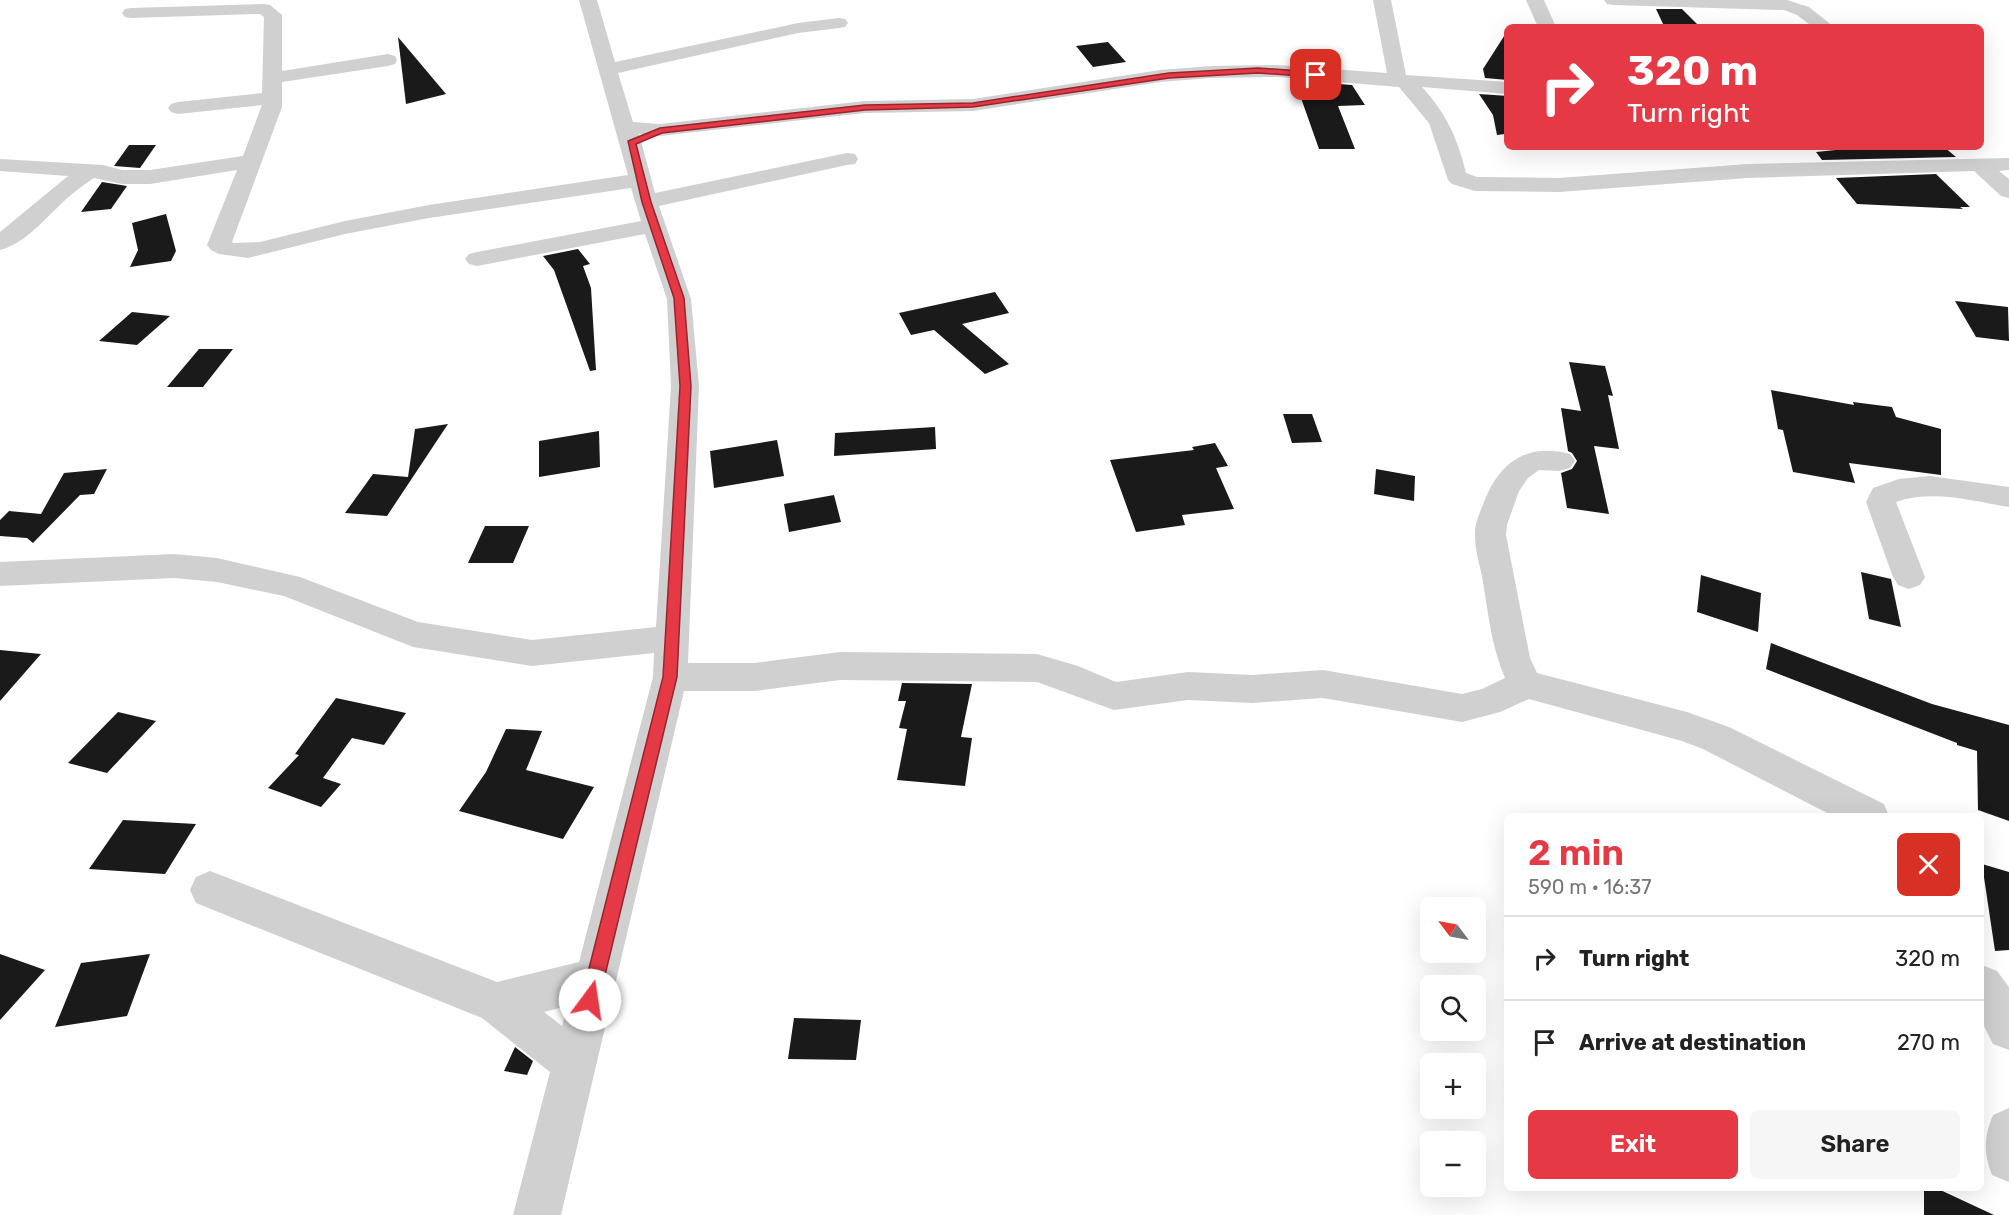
<!DOCTYPE html>
<html lang="en">
<head>
<meta charset="utf-8">
<style>
	:root { --surface:#fff; --page:#f6f6f6; --text:#222; --muted:#767676; --line:#e0e0e0; --accent:#e63946 }
	body { margin:0; font-family:Rubik,sans-serif; background:var(--page); color:var(--text); height:100vh; display:flex; flex-direction:column; font-size:22px; white-space:nowrap }
	* { box-sizing:border-box; margin:0 }
	p { font-size:20px; color:var(--muted) }
	.icon { flex:none; width:33px; height:33px; fill:none; stroke:currentColor; stroke-width:2; stroke-linecap:round; stroke-linejoin:round }
	.map { position:relative; flex:1; overflow:hidden }
	.sheet { position:absolute; left:1504px; top:813px; width:480px; height:378px; display:flex; flex-direction:column; background:var(--surface); border-radius:9px; box-shadow:0 6px 24px #0002 }
	.sheet>* { flex:none }
	.hud { position:absolute; left:1504px; top:24px; width:480px; height:126px; border-radius:9px; box-shadow:0 6px 24px #0002; background:#e63946; color:#fff; overflow:hidden }
	.needle { width:39px; rotate:302deg }
	.buttons { position:absolute; left:1420px; top:897px; display:grid; gap:12px }
	.buttons a { display:grid; place-items:center; width:66px; height:66px; border-radius:9px; background:var(--surface); box-shadow:0 6px 24px #0002; font-size:30px }
	.pin { position:absolute; display:grid; place-items:center; width:51px; height:51px; color:#fff; margin:-26px; border-radius:12px; box-shadow:0 3px 9px #0006 }
	.me { position:absolute; width:66px; margin:-33px; rotate:14deg; stroke-linejoin:round; filter:drop-shadow(0 0 4px #0008) }
	.turn { display:flex; align-items:center; gap:21px; height:126px; padding:0 24px; font-size:27px }
	.turn .icon { width:78px; height:78px; stroke-width:2.5 }
	.turn b { display:block; font-size:42px; line-height:51px }
	.round { display:grid; place-items:center; flex:none; width:63px; height:63px; border-radius:9px; background:var(--page) }
	.summary { display:flex; align-items:center; justify-content:space-between; height:102px; padding:0 24px }
	h1 { font-size:36px; font-weight:600; line-height:45px; color:var(--accent) }
	.cta { display:flex; gap:12px; margin-top:auto; padding:12px 24px }
	.cta a { flex:1; height:69px; border-radius:9px; background:var(--accent); color:#fff; font-size:24px; font-weight:600; line-height:69px; text-align:center }
	.cta a+a { background:var(--page); color:var(--text) }
	ul { padding:0; list-style:none }
	li { display:flex; align-items:center; gap:18px; height:84px; padding:0 24px; border-top:2px solid var(--line) }
	li div { flex:1 }
	li b { display:block; font-size:22px }
	li em { font-style:normal }
	.map>svg:first-child { display:block }
	.building { fill:#1a1a1a }
	.lines { fill:none; stroke-linecap:round; stroke-linejoin:round }
	.minor { fill:#d0d0d0; fill-rule:evenodd }
	.route { fill:#e63946; stroke:#96252e; stroke-width:1.5 }
</style>
</head>
<body>
<div class="map">
<svg width="2009" height="1215" viewBox="0 0 2009 1215">
	<rect width="100%" height="100%" fill="#fff"/>
	<g class="building">
		<polygon points="1656,9 1682,9 1700,27 1664,26"/>
		<polygon points="1508,30 1508,80 1485,78 1483,69"/>
		<polygon points="398,37 446,94 406,104"/>
		<polygon points="1108,42 1126,62 1093,67 1076,46"/>
		<polygon points="1310,82 1352,85 1365,105 1338,106 1355,149 1319,149 1301,98 1318,95"/>
		<polygon points="1479,94 1508,96 1508,138 1505,134 1497,135 1493,115"/>
		<polygon points="129,145 156,145 140,168 114,166"/>
		<polygon points="1865,147 1944,147 1956,157 1822,160 1816,152"/>
		<polygon points="1936,174 1970,207 1960,207 1963,209 1857,204 1836,178"/>
		<polygon points="102,182 127,186 111,209 81,212"/>
		<polygon points="166,214 176,251 171,261 130,267 138,250 132,223"/>
		<polygon points="578,249 590,264 583,266 591,288 596,370 590,371 554,270 543,256"/>
		<polygon points="995,292 1009,313 962,324 1009,364 985,374 934,330 911,335 899,313"/>
		<polygon points="1955,301 2008,307 2009,341 1976,337"/>
		<polygon points="132,312 170,316 137,345 99,341"/>
		<polygon points="199,349 233,349 203,387 167,387"/>
		<polygon points="1569,362 1605,366 1613,396 1608,395 1619,449 1594,446 1609,514 1567,508 1561,473 1572,469 1577,461 1572,453 1568,451 1561,408 1581,411"/>
		<polygon points="1771,390 1854,405 1853,402 1892,407 1896,417 1941,429 1941,475 1849,463 1855,483 1793,472 1783,430 1778,429"/>
		<polygon points="1283,414 1312,414 1322,442 1292,443"/>
		<polygon points="448,424 387,516 345,513 373,474 408,477 415,429"/>
		<polygon points="935,427 936,449 834,456 835,433"/>
		<polygon points="599,431 600,467 539,477 539,441"/>
		<polygon points="777,440 784,476 714,488 710,451"/>
		<polygon points="1215,443 1228,466 1216,468 1234,509 1182,515 1185,525 1136,532 1110,460 1194,450 1192,447"/>
		<polygon points="107,469 94,494 80,495 33,543 27,538 0,536 0,520 9,511 41,514 64,473"/>
		<polygon points="1376,469 1415,476 1414,501 1374,494"/>
		<polygon points="834,495 841,522 789,532 784,504"/>
		<polygon points="485,526 529,526 513,563 468,563"/>
		<polygon points="1861,572 1891,579 1901,627 1869,619"/>
		<polygon points="1701,575 1761,593 1758,632 1697,612"/>
		<polygon points="1771,643 1932,704 2009,725 2009,821 1978,810 1977,751 1957,745 1957,743 1766,669"/>
		<polygon points="0,650 41,654 0,701"/>
		<polygon points="902,683 972,684 961,737 972,738 965,786 897,780 907,729 899,728 906,701 898,701"/>
		<polygon points="336,698 406,713 384,745 352,738 323,778 341,784 321,807 268,788 299,755 295,754"/>
		<polygon points="118,712 156,721 107,773 68,763"/>
		<polygon points="506,729 542,731 526,770 594,787 563,839 459,811 486,772"/>
		<polygon points="123,820 196,824 165,874 89,869"/>
		<polygon points="1982,864 2009,872 2009,950 1995,951"/>
		<polygon points="0,954 45,970 0,1020"/>
		<polygon points="150,954 127,1016 55,1027 81,963"/>
		<polygon points="794,1018 861,1020 856,1060 788,1059"/>
		<polygon points="515,1047 533,1061 527,1075 504,1071"/>
		<polygon points="1924,1188 1936,1188 1994,1215 1924,1215"/>
	</g>
	<g class="lines">
		<g class="minor">
			<path d="M579,0H597L615,62L798,23L839,18L845,19L848,23L845,27L839,28L798,33L618,73L633,122L660,124L865,101L973,99L1160,70L1211,66L1277,65L1387,73L1373,0H1391L1406,75L1508,82V94L1422,87C1446,113 1458,139 1466,173L1477,177L1559,178L1748,164L2009,158V170L1999,171L2009,179V198L2001,196L1974,171L1748,178L1559,192L1475,191L1452,184L1448,180L1429,123L1399,87L1277,77L1211,78L1160,82L973,111L865,113L660,136L639,134L655,193L847,153L855,154L858,159L855,164L847,165L659,206L691,299L699,386L688,663H755L840,652L1037,654L1078,666L1116,682L1188,672L1252,675L1323,670L1462,694L1482,689L1505,678C1491,646 1488,611 1482,576C1479,563 1475,549 1475,536C1474,526 1479,514 1483,505C1498,463 1526,442 1570,454L1575,461L1570,468L1560,471L1539,470L1528,478L1519,491L1507,525L1506,535L1530,658L1537,673L1687,712L1729,727L1884,804L1889,816H1833L1703,749L1682,741L1529,699L1500,712L1462,722L1323,698L1252,703L1188,700L1114,710L1037,682L840,680L755,691H684L561,1215H513L550,1072L482,1018L196,903L190,890L196,877L210,871L497,982L579,962L653,677L654,653L532,666L413,647L284,596L217,582L174,578L0,586V562L174,554L217,558L300,577L418,622L532,640L656,627L671,386L667,299L645,234L477,266L469,264L465,259L469,254L477,252L641,221L631,188L429,218L345,234L248,258L219,254L211,250L207,245L237,170L150,184H122L94,178C86,183 78,189 71,195C49,213 28,243 0,250V232L68,176L0,171V159L103,165L122,170H150L243,156L262,105L178,114L171,112L168,108L171,104L178,102L262,93L264,17L260,14L131,18L125,17L122,13L125,9L131,8L264,4L270,5L282,15V71L388,54L395,56L397,60L395,64L388,66L282,82V107L232,242L234,243L260,242L345,221L429,205L628,175ZM567,1006L562,1026L544,1012Z"/>
			<polygon points="1526,0 1544,0 1556,27 1538,27"/>
			<polygon points="1604,0 1787,0 1809,7 1834,27 1813,27 1797,15 1784,10 1613,5 1607,4"/>
			<path d="M1930,476L2009,487V507C1973,501 1932,489 1896,502L1925,577L1920,585L1909,589L1898,585L1893,577L1866,502L1873,488L1899,479Z"/>
			<polygon points="1982,965 1997,971 2009,987 2009,1050 1993,1044 1982,1022"/>
			<path d="M2009,1108V1182L1992,1175C1983,1153 1984,1136 1993,1115Z"/>
		</g>
	</g>
	<polygon class="route" points="1258,68 1316,72 1319,75 1316,77 1258,73 1169,78 973,107 865,110 662,133 636,144 651,202 684,298 691,386 677,677 599,1000 597,1006 590,1009 584,1006 581,1000 663,677 680,386 674,298 642,202 628,141 660,128 865,105 973,103 1169,73"/>
</svg>
<div class="buttons">
<a><svg class="needle" viewBox="-14 -14 28 28"><path d="M0-13l5 13h-10z" fill="#e53935"/><path d="M0 13l5-13h-10z" fill="#767676"/></svg></a>
<a><svg class="icon" aria-label="search" viewBox="0 0 24 24"><circle cx="10" cy="10" r="6"/><path d="M15 15l6 6"/></svg></a>
<a>+</a>
<a>−</a>
</div>
<div class="pin" style="left:1316px;top:75px;background:#d93025"><svg class="icon" aria-label="arrive" viewBox="0 0 24 24"><path d="M6 21V4h12l-3 4 3 4H6"/></svg></div>
<svg class="me" style="left:590px;top:1000px" viewBox="-20 -20 40 40"><circle r="19" fill="#fff"/><path d="M0-13L10 11 0 6-10 11z" fill="#e63946"/></svg>
<div class="hud">
<div class="turn"><svg class="icon" aria-label="right" viewBox="0 0 24 24"><path d="M7 20v-9h11M14 6l5 5-5 5"/></svg><div><b>320 m</b>Turn right</div></div>
</div>
<section class="sheet">
<div class="summary"><div><h1>2 min</h1><p>590 m · 16:37</p></div><a class="round" style="background:#d93025;color:#fff"><svg class="icon" aria-label="close" viewBox="0 0 24 24"><path d="M6 6l12 12M18 6L6 18"/></svg></a></div>
<ul>
<li><svg class="icon" aria-label="right" viewBox="0 0 24 24"><path d="M7 20v-9h11M14 6l5 5-5 5"/></svg><div><b>Turn right</b></div><em>320 m</em></li>
<li><svg class="icon" aria-label="arrive" viewBox="0 0 24 24"><path d="M6 21V4h12l-3 4 3 4H6"/></svg><div><b>Arrive at destination</b></div><em>270 m</em></li>
</ul>
<div class="cta"><a>Exit</a><a>Share</a></div>
</section>
</div>
</body>
</html>
